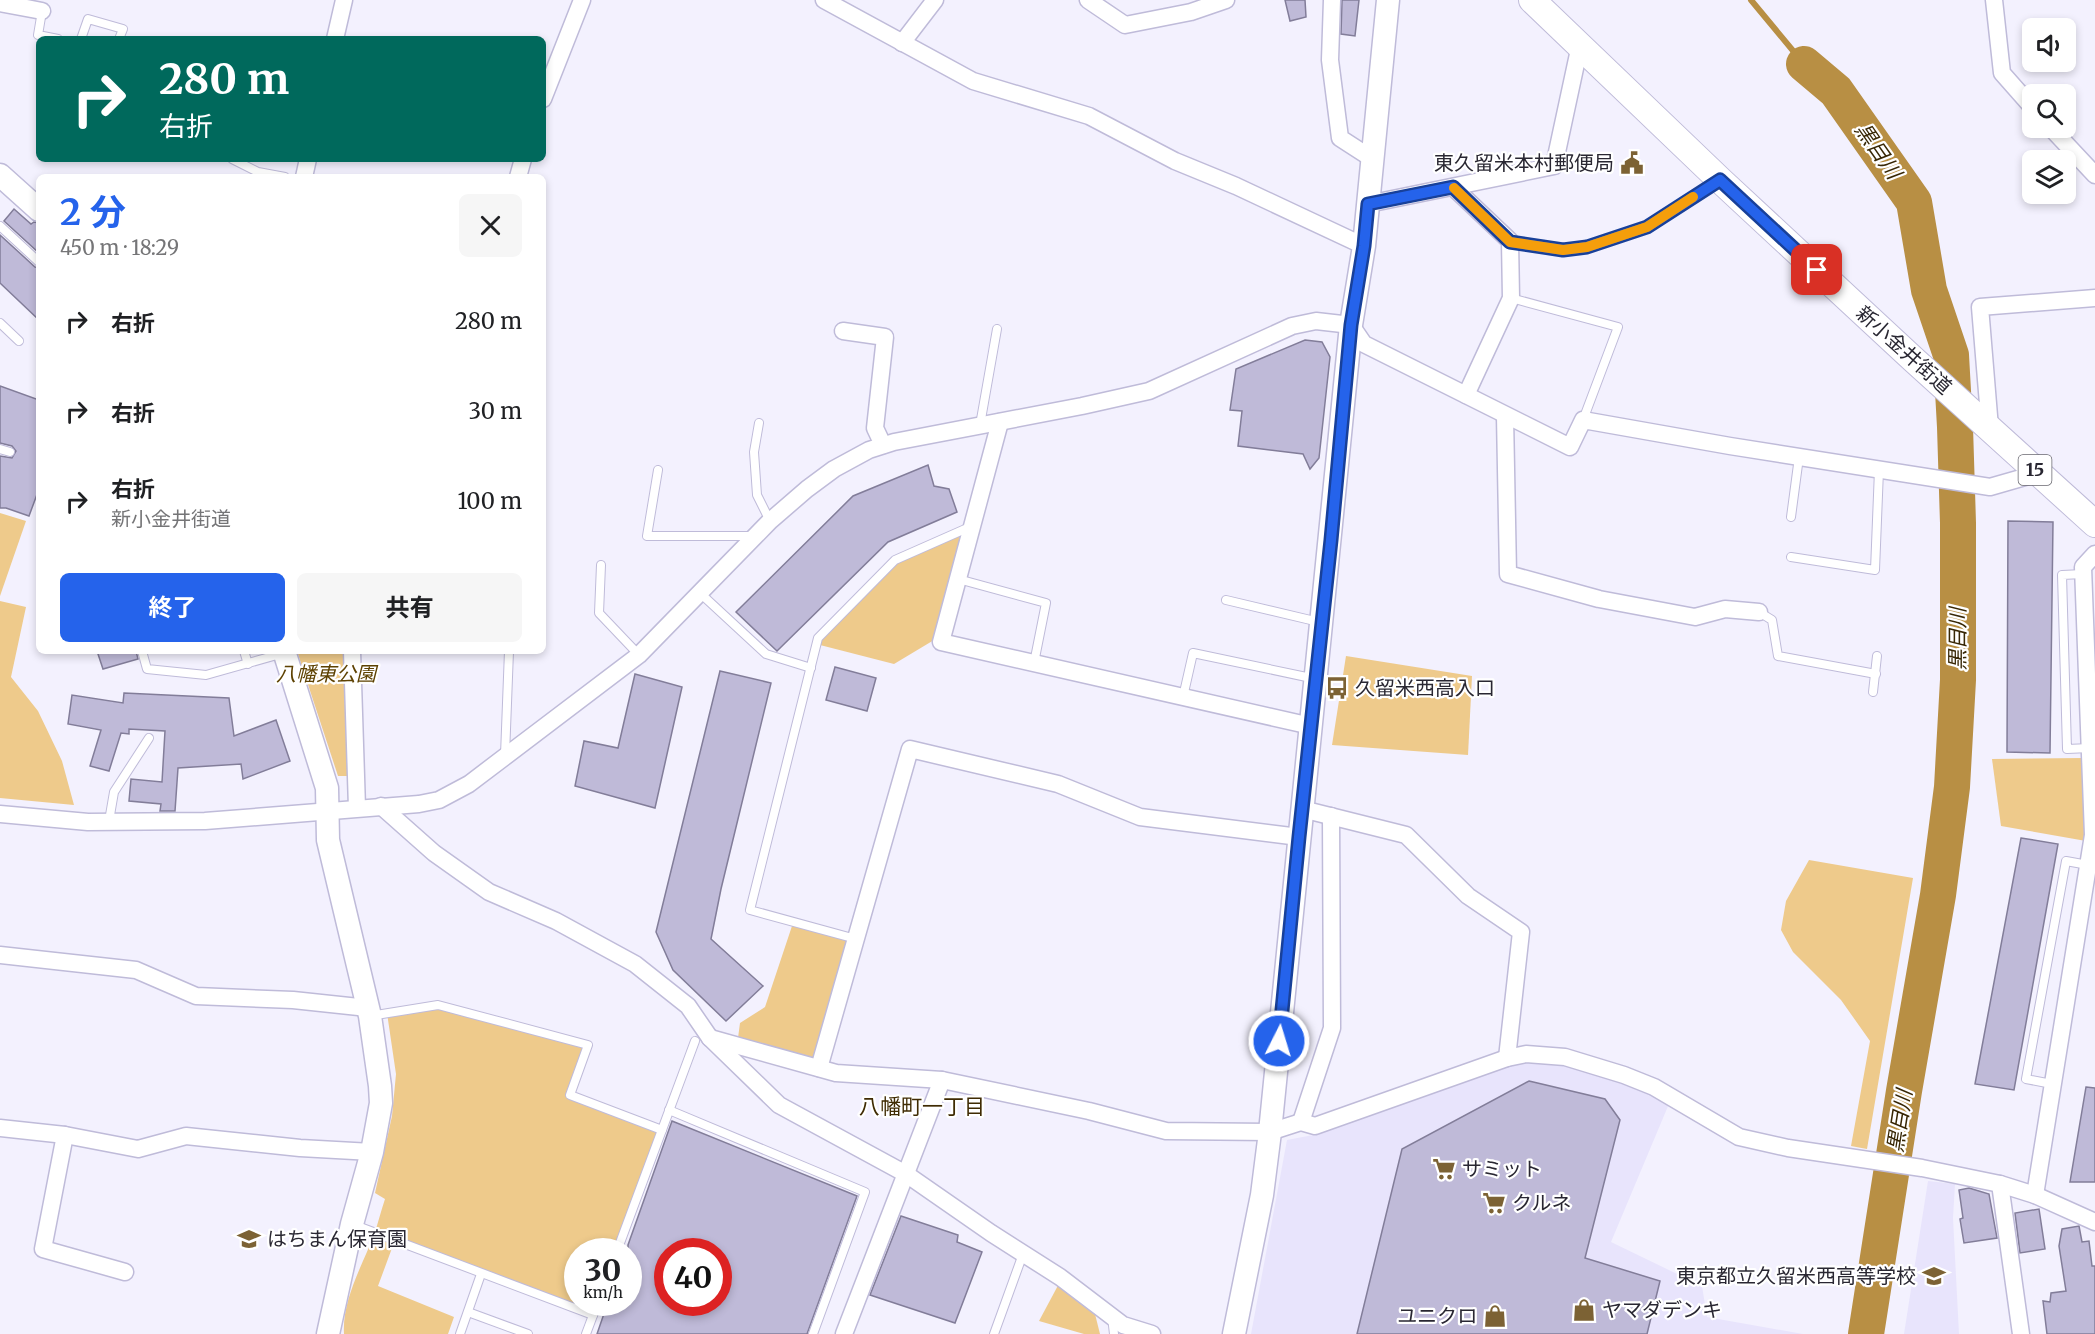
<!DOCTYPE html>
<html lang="ja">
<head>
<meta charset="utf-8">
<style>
	:root { --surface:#fff; --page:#f6f6f6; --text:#202124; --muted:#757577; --accent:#2563eb }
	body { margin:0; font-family:Merriweather,"Noto Sans JP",serif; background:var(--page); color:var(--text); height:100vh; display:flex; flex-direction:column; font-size:22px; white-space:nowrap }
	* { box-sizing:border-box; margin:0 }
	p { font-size:20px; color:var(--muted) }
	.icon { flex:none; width:33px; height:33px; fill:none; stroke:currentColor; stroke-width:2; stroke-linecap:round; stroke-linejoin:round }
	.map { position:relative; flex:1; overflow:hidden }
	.details { position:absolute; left:36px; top:174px; width:510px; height:480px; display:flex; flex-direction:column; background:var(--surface); border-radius:9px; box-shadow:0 3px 9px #0003 }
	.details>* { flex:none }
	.hud { position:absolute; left:36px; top:36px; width:510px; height:126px; border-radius:9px; box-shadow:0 3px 9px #0003; background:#00695c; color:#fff; overflow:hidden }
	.tools { position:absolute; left:2022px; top:18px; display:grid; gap:12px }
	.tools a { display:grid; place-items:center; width:54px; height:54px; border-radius:9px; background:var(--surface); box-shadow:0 3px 9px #0003; font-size:30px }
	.speed { position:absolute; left:564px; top:1238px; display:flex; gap:12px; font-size:30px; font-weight:700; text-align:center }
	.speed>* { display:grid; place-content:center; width:78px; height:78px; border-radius:50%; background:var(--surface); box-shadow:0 3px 9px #0003; line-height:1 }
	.speed small { font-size:15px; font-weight:400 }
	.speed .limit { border:9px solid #d22; background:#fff; color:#111 }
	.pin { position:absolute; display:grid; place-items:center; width:51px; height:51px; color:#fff; margin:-26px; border-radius:12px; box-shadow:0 3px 9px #0006 }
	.me { position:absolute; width:66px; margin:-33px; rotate:5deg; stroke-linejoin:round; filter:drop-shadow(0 0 4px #0008) }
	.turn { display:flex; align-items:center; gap:21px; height:126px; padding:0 24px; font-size:27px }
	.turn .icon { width:78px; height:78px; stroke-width:2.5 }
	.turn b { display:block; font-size:42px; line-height:51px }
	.round { display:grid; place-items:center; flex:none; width:63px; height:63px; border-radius:9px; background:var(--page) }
	.summary { display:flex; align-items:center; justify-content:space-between; height:102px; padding:0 24px }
	h1 { font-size:36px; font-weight:700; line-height:45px; color:var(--accent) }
	.primary-button { display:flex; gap:12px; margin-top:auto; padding:12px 24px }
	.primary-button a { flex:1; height:69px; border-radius:9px; background:var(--accent); color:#fff; font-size:24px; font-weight:700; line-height:69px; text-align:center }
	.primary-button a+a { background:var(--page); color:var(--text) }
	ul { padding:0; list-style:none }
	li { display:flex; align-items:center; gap:18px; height:90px; padding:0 24px }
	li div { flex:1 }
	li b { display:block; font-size:22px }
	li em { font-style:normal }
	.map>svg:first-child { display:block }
	.built { fill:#e8e4fc }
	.green { fill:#eeca8b }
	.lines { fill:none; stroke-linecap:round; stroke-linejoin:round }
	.stream { stroke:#b88f44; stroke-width:6 }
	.river { stroke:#b88f44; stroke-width:36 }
	.building { fill:#bfbad8; stroke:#827d99; stroke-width:1.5; fill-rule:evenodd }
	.lane-casing { stroke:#bfbbd9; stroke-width:10 }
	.street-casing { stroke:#bfbbd9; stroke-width:19 }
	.secondary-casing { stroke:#bfbbd9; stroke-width:25 }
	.primary-casing { stroke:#bfbbd9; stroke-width:28 }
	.lane { stroke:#fff; stroke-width:8 }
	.street { stroke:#fff; stroke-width:16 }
	.secondary { stroke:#fff; stroke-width:22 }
	.primary { stroke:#fff; stroke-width:26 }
	.route-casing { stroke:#184099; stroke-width:15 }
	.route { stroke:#2563eb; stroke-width:10 }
	.slow { stroke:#f59e0b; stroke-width:10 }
	.labels { text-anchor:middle; stroke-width:4.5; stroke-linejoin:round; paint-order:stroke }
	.shield { fill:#fff; stroke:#696870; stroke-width:1.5 }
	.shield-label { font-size:18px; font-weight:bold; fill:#292732 }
	.poi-label { font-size:20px; fill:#292732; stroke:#fff; text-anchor:start }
	.street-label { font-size:20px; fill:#292732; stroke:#fff }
	.park-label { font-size:20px; font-style:italic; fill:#5e4202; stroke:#fff }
	.water-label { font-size:21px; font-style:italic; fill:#382705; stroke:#fff }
	.neighbourhood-label { font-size:21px; fill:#3f2b03; stroke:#fff }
</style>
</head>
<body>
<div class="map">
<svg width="2095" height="1334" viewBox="0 0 2095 1334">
	<rect width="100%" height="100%" fill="#f3f1fe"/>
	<g class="built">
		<polygon points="1532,1055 1624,1081 1671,1099 1611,1242 1702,1286 1707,1317 1803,1334 1251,1334 1287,1140 1313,1135 1454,1085"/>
		<polygon points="1928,1181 1955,1184 1953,1218 1959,1334 1904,1334"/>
	</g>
	<g class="green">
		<polygon points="0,513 26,521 0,596"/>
		<polygon points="964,533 934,640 894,664 820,645 822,638 897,562"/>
		<polygon points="0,601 26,607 11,677 38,711 62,761 74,805 0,798"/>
		<polygon points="297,651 347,651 350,776 338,776"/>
		<polygon points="1346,656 1472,676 1468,755 1332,745"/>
		<polygon points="2084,758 2086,841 2001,826 1992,759"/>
		<polygon points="1809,860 1913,878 1867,1149 1851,1146 1870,1041 1841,1000 1793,952 1781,930 1786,901"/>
		<polygon points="792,926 849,941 814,1058 738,1038 740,1023 765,1007"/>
		<path d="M442,1006L585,1044L570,1095L660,1130L617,1251H578V1302H598L593,1315L395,1240L378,1286L454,1317L448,1334H344C342,1300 362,1266 374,1235C378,1223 381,1211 385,1199L375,1193L392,1116L396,1074L387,1013Z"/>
		<polygon points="1062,1278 1092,1302 1100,1334 1084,1334 1039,1321"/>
	</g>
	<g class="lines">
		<polyline class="stream" points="1751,0 1804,64"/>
		<polyline class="river" points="1804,64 1836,91 1914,202 1929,290 1951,355 1955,427 1958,523 1958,680 1952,787 1938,895 1904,1091 1866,1334"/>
	</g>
	<g class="building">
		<polygon points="1285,0 1305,0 1306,17 1290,21"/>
		<polygon points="1342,0 1359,0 1355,36 1341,34"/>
		<polygon points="14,209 31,224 34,222 39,223 39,253 4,221"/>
		<polygon points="0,235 35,267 39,268 39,320 0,283"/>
		<polygon points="1305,340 1322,342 1330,357 1319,458 1310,469 1303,454 1238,446 1242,411 1230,410 1236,369"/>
		<polygon points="0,386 39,400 39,489 29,516 6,508 0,508 0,456 12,458 16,451 12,446 0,443"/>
		<polygon points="928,465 934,486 949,489 957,512 888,542 777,651 736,612 853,496"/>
		<polygon points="2008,521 2053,522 2050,753 2007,752"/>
		<polygon points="97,651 136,651 138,659 103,669"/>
		<polygon points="835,667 876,678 867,711 826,700"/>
		<polygon points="720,671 771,683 721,889 711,939 763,986 726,1021 673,970 656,932"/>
		<polygon points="635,674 682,687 655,808 575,786 584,741 618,748"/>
		<polygon points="124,693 229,698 234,736 276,720 290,761 243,779 241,764 178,768 175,811 160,811 161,804 129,801 131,779 162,782 165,731 129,729 129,734 121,733 109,771 90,766 101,730 68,724 72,695 123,703"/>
		<polygon points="2021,838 2058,844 2014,1090 1975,1084"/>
		<polygon points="1529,1081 1605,1099 1620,1120 1585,1258 1660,1281 1647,1334 1357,1334 1402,1149"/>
		<polygon points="2086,1087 2095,1088 2095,1182 2070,1182"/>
		<path d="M672,1121L857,1196L807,1334H597L608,1302H628V1245ZM668,1251H718V1302H668Z"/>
		<polygon points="1969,1188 1989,1194 1997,1238 1964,1243 1960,1219 1963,1218 1959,1190"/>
		<polygon points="2039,1209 2045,1249 2020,1253 2015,1213"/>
		<polygon points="901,1216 958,1235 957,1242 982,1252 955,1323 870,1295"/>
		<polygon points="2079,1226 2082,1242 2089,1241 2092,1266 2095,1266 2095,1334 2047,1334 2043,1301 2050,1302 2051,1293 2066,1291 2059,1246 2062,1229"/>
	</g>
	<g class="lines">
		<g class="lane-casing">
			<g id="lane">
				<polyline points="42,11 38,35 58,39"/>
				<polyline points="81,39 88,19 123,29 119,39"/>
				<polyline points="232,159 258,172 285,177"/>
				<polyline points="0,226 39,262"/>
				<polyline points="1510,241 1563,250 1587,247 1647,227 1717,182"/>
				<polyline points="1511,298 1618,327 1583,420"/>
				<polyline points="0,323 19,341"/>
				<polyline points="759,423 754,452 757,495 770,521"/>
				<polyline points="980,425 997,329"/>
				<polyline points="0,449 10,452"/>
				<polyline points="658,470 647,536 755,536"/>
				<polyline points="1791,517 1799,457"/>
				<polyline points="1791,557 1875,570 1879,470"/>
				<polyline points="601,565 599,613 639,655"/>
				<polyline points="2083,574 2062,575 2067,749 2090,748"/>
				<polyline points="958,579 1046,603 1034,663"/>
				<polyline points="700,593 766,654 811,668"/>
				<polyline points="1226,600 1319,622"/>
				<polyline points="1759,612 1772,620 1778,656 1876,674"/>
				<polyline points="142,651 147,669 206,675 284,653"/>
				<polyline points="244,651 248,664"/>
				<polyline points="1873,692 1877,656"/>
				<polyline points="1183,697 1193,653 1316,679"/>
				<polyline points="505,755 509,651"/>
				<polyline points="109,821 114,792 149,738"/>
				<polyline points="856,939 750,910 818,638 895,560 972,526"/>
				<polyline points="370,1016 438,1005 588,1045 570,1095 662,1130"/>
				<polyline points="2052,1084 2026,1079 2066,861 2088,865"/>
				<polyline points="669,1110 865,1192 813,1334"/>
				<polyline points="352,1224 593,1315"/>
				<polyline points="617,1251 695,1041"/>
				<polyline points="468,1312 528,1334"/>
				<polyline points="1112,1317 1114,1334"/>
				<polyline points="460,1334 481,1274"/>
				<polyline points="586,1334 598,1302"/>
				<polyline points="994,1334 1023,1254"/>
			</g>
		</g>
		<g class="street-casing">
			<g id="street">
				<polyline points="824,0 973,81 1089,116 1175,161 1236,186 1364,246"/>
				<polyline points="1088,0 1125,25 1191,12 1226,0"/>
				<polyline points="1332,0 1330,60 1340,138 1371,158"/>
				<polyline points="1994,0 2002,73 2032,107"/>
				<polyline points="0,3 42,11"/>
				<polyline points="335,39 344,0"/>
				<polyline points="902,43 935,0"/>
				<polyline points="543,99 582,0"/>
				<polyline points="2051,128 2095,175"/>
				<polyline points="304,177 308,159"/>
				<polyline points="518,177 523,159"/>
				<polyline points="1453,187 1510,241 1511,298 1466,395"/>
				<polyline points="1368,204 1554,166 1580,45"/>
				<polyline points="843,331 885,337 875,428 883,445"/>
				<polyline points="1505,416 1508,574 1599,599 1695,617 1725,609 1759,612"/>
				<polyline points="1000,422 941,642 1311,726"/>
				<polyline points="1990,428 1980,307 2095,298"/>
				<polyline points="352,651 357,808"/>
				<polyline points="381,806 434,853 489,892 556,921 635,964 688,1006 710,1038 779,1105 906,1174 991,1233 1060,1277 1123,1325 1152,1334"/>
				<polyline points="1302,809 1406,835 1468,896 1521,932 1507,1058"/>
				<polyline points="0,814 88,822 205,821 419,804 439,800 469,784 639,655 770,521 807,489 834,469 869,450 894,442 1082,406 1149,391 1292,326 1316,321 1351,325 1364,344 1570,447 1583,420 1730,446 1990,487 2039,473"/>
				<polyline points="0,955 136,970 196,996 293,1000 368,1008"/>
				<polyline points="710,1038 836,1073 942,1080 1089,1111 1166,1131 1270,1132 1301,1122 1315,1126 1507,1058 1526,1054 1565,1057 1624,1075 1654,1087 1739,1137 1788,1148 1922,1168 2000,1184 2035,1195 2095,1222"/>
				<polyline points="819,1068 910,749 1058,784 1140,817 1299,837"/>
				<polyline points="1301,1122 1332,1028 1331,816"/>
				<polyline points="0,1128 65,1135 138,1149 186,1136 300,1148 372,1152"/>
				<polyline points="65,1135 43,1249 125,1272"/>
				<polyline points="2000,1184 2021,1334"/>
				<polyline points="2035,1195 2093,835 2083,567 2095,554"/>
				<polyline points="844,1334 942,1080"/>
			</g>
		</g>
		<g class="secondary-casing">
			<g id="secondary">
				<polyline points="0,175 39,210"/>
				<polyline points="284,651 327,788 328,840 370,1016 380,1086 381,1103 372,1152 352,1224 328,1334"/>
				<polyline points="1234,1334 1262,1195 1270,1132 1351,325 1364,246 1388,0"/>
			</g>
		</g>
		<g class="primary-casing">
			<polyline id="primary" points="1532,0 1720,180 1914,360 2095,524"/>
		</g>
		<use href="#lane" class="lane"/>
		<use href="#street" class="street"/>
		<use href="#secondary" class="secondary"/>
		<use href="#primary" class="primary"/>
	</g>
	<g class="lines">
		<g class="route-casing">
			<polyline id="route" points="1279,1041 1299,837 1331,540 1351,325 1364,246 1368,204 1453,187 1510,242 1563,250 1587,247 1647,227 1720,180 1817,270"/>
		</g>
		<use href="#route" class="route"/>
		<polyline class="slow" points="1454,188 1510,242 1563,250 1587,247 1647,227 1693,197"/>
	</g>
	<defs>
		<g id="civic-bare" transform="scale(1.8)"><path d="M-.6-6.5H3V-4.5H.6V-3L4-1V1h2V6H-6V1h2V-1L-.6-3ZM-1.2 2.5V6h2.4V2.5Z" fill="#7c6234" stroke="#fff" stroke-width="2.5" paint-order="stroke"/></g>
		<g id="bus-bare" transform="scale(1.8)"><path d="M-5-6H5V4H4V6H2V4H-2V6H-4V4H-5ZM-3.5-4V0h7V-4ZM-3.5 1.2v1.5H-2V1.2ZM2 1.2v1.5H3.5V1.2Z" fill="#7c6234" stroke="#fff" stroke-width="2.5" paint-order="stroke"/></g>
		<g id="supermarket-bare" transform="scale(1.8)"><path d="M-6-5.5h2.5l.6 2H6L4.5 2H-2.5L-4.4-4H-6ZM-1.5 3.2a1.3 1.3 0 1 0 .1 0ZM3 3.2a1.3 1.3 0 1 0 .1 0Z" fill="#7c6234" stroke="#fff" stroke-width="2.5" paint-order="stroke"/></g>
		<g id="school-bare" transform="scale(1.8)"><path d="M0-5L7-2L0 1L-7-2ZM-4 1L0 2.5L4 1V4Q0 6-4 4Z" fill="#7c6234" stroke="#fff" stroke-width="2.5" paint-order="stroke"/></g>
		<g id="shop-bare" transform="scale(1.8)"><path d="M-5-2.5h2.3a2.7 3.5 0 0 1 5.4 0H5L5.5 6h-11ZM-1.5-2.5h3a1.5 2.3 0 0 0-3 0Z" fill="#7c6234" stroke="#fff" stroke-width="2.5" paint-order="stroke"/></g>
	</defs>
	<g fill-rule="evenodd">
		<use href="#civic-bare" x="1632" y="163"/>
		<use href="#bus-bare" x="1337" y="688"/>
		<use href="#supermarket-bare" x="1444" y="1169"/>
		<use href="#supermarket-bare" x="1494" y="1203"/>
		<use href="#school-bare" x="249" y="1239"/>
		<use href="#school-bare" x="1934" y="1276"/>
		<use href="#shop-bare" x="1584" y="1310"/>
		<use href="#shop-bare" x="1495" y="1316"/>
	</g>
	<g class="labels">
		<rect class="shield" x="2018.5" y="455" width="33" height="30" rx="4.5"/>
		<g class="shield-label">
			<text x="2035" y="476">15</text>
		</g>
		<g class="poi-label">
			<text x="1614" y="170" text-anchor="end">東久留米本村郵便局</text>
			<text x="1355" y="695">久留米西高入口</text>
			<text x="1462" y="1176">サミット</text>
			<text x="1512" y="1210">クルネ</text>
			<text x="267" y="1246">はちまん保育園</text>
			<text x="1916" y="1283" text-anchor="end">東京都立久留米西高等学校</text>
			<text x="1602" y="1317">ヤマダデンキ</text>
			<text x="1477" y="1323" text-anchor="end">ユニクロ</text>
		</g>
		<g class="street-label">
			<text transform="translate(1904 350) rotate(42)" y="7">新小金井街道</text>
		</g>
		<g class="park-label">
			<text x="326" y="681">八幡東公園</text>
		</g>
		<g class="water-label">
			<text transform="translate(1878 151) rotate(55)" y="7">黒目川</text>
			<text transform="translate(1958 639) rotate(-90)" y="7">黒目川</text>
			<text transform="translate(1900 1121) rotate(-81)" y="7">黒目川</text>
		</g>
		<g class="neighbourhood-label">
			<text x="922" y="1114">八幡町一丁目</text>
		</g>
	</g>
</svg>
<div class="tools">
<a><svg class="icon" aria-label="sound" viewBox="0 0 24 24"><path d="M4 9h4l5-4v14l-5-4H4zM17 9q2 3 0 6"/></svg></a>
<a><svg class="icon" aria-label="search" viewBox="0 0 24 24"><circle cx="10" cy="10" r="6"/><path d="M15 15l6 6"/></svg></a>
<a><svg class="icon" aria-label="layers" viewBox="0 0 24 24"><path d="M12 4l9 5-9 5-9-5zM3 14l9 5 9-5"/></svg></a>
</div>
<div class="speed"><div>30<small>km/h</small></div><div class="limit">40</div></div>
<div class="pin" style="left:1817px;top:270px;background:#d93025"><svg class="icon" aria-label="arrive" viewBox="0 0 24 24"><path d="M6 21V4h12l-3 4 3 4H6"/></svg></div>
<svg class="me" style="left:1279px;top:1041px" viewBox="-20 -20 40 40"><circle r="17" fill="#2563eb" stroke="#fff" stroke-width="3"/><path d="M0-11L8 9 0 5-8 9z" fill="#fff"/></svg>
<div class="hud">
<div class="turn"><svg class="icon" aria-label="right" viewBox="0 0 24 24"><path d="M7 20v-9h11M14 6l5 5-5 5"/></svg><div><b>280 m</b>右折</div></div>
</div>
<section class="details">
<div class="summary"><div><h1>2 分</h1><p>450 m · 18:29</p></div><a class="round"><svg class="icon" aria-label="close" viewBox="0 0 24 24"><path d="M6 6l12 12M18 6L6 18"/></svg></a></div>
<ul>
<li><svg class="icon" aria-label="right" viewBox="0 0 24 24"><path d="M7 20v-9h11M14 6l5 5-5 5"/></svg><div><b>右折</b></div><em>280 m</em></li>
<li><svg class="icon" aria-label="right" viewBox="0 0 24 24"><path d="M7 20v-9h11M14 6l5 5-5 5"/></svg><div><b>右折</b></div><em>30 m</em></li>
<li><svg class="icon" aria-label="right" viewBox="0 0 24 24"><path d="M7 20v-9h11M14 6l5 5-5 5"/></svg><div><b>右折</b><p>新小金井街道</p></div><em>100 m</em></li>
</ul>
<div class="primary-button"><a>終了</a><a>共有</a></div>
</section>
</div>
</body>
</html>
